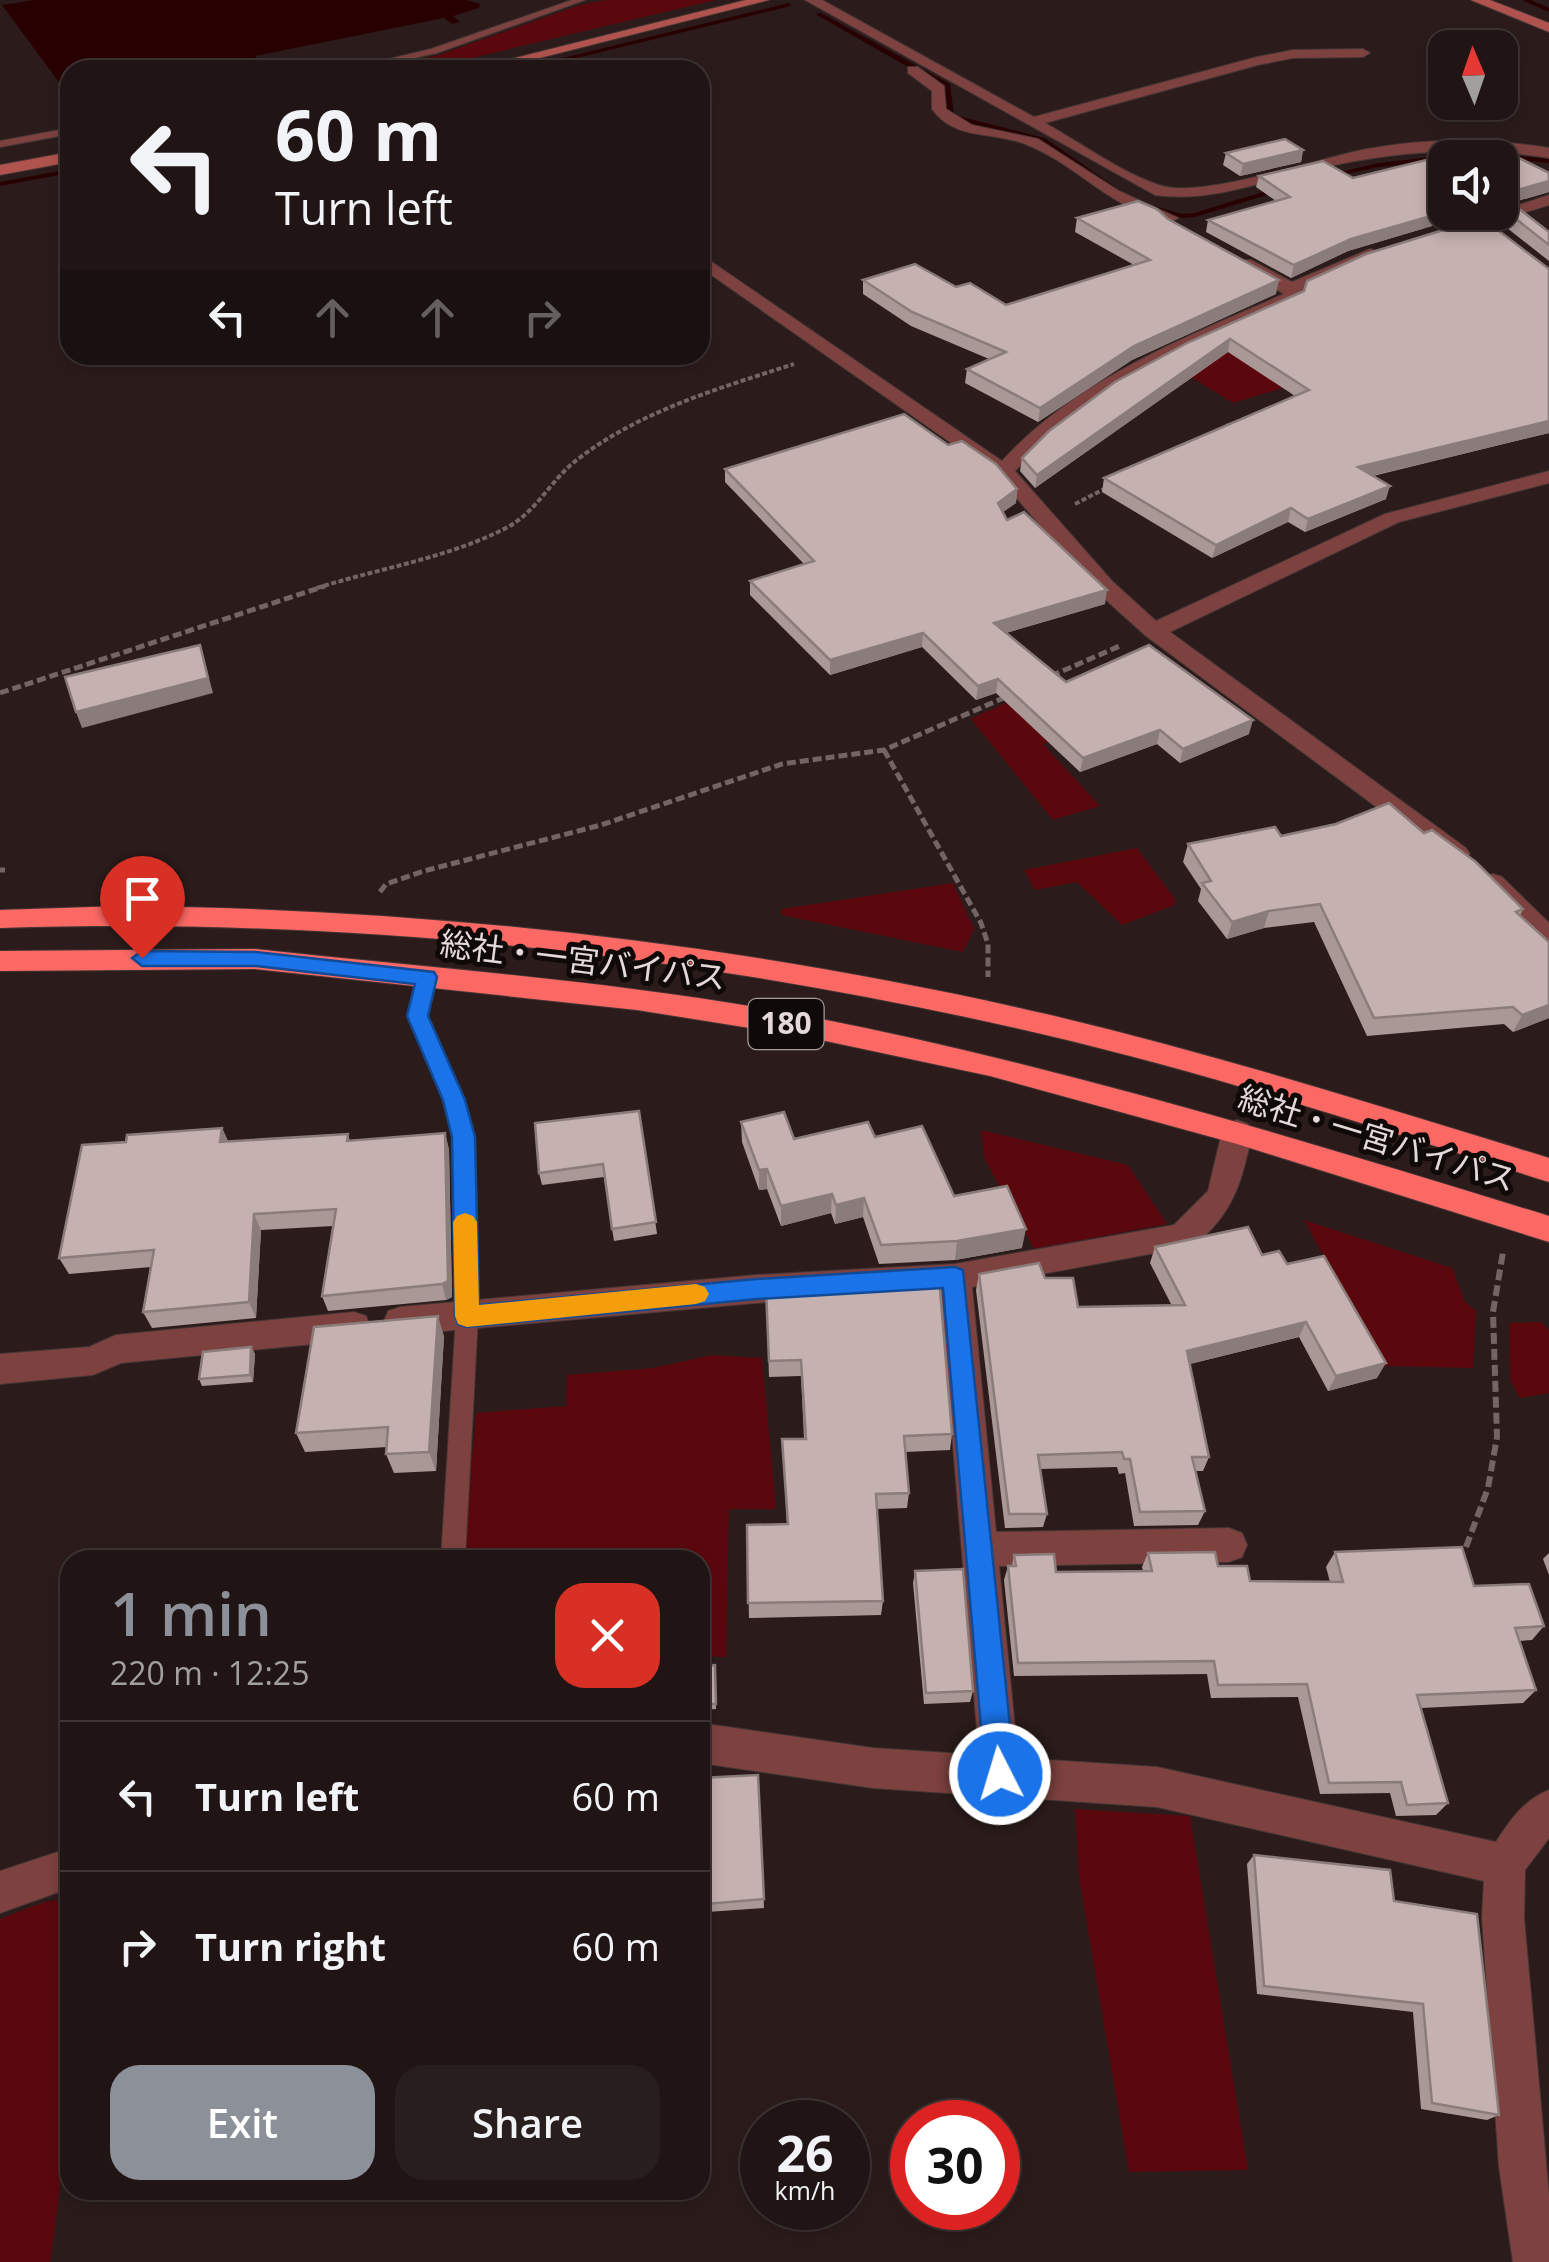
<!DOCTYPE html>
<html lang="en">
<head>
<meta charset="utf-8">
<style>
	:root { --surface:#201514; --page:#281e1d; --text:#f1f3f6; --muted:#a29fa0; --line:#3d3434; --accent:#8c9099 }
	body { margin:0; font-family:"Open Sans","Noto Sans JP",sans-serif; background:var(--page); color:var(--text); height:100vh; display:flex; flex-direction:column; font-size:38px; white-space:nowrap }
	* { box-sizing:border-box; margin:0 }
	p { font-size:32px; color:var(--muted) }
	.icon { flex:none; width:55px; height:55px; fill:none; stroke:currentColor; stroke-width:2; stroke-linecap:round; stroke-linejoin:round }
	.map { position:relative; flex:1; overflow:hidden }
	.details { position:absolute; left:60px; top:1550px; width:650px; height:650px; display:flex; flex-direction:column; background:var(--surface); border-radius:30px; box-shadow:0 5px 15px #0003,0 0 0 2px var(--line) }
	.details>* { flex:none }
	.hud { position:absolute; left:60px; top:60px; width:650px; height:305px; border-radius:30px; box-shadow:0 5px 15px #0003,0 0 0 2px var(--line); background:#201514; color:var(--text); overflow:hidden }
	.needle { width:65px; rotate:358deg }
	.fabs { position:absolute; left:1428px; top:30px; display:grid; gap:20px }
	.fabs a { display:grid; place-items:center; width:90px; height:90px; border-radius:20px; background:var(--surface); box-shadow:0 5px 15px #0003,0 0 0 2px var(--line); font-size:50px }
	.speed { position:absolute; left:740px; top:2100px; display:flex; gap:20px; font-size:50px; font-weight:700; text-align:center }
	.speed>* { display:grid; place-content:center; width:130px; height:130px; border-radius:50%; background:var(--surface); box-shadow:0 5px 15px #0003,0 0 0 2px var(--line); line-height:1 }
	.speed small { font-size:25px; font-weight:400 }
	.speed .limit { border:15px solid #d22; background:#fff; color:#111 }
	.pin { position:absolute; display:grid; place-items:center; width:85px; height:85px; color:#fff; margin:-102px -42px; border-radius:50% 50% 50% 0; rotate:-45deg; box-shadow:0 0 10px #0007 }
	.pin .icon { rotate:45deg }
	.me { position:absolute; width:110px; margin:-55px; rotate:355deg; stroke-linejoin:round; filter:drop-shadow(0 0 8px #0008) }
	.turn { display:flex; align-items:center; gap:35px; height:210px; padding:0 50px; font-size:45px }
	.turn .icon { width:130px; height:130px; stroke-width:2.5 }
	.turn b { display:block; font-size:70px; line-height:85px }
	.lanes { display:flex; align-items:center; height:95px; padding:0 50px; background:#0003; justify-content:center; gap:50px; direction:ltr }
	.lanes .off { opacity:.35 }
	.round { display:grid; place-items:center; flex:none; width:105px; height:105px; border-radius:30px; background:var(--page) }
	.headline { display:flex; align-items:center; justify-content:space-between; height:170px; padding:0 50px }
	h1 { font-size:60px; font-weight:600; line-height:75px; color:var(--accent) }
	.action { display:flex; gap:20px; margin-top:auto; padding:20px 50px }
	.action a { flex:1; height:115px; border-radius:30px; background:var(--accent); color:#fff; font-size:40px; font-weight:600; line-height:115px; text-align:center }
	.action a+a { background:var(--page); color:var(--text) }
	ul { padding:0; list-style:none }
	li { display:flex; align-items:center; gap:30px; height:150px; padding:0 50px; border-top:2px solid var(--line) }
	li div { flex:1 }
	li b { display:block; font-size:38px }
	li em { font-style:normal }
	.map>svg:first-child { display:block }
	.green { fill:#5a080d }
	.water { fill:#290002 }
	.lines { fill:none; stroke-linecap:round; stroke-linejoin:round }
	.stream { fill:#290002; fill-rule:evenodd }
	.lane-casing { stroke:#453635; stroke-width:2 }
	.street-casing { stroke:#453635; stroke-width:2 }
	.secondary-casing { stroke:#453635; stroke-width:2 }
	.highway-casing { stroke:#453635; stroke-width:2 }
	.path-far2 { stroke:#736564; stroke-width:4; stroke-dasharray:5 2.5; stroke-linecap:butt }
	.path-far1 { stroke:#736564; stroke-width:5; stroke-dasharray:9 4; stroke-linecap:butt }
	.path { stroke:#736564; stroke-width:6; stroke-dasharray:11 5; stroke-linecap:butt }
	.lane { fill:#7d423f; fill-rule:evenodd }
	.street { fill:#7d423f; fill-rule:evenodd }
	.secondary { fill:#b0534e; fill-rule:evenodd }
	.highway { fill:#fc6964; fill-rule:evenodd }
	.wall { fill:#a99896 }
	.shaded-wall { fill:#8a7c7a }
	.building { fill:#c5b1af; stroke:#8a7c7a; stroke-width:2.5 }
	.route { fill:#1a73e8; stroke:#114b97; stroke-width:2.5 }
	.slow { fill:#f59e0b }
	.labels { text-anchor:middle; stroke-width:10; stroke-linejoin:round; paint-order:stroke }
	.shield { fill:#0f0908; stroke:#a49b9a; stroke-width:2.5 }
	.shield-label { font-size:30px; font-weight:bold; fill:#e4d9d8 }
	.street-label { font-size:32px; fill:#e4d9d8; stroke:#0f0908 }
</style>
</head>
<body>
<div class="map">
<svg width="1549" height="2262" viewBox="0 0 1549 2262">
	<rect width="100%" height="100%" fill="#2b1c1b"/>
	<g class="green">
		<polygon points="606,0 716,0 421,70 373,70 439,55 580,5"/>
		<polygon points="1235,332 1313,379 1233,403 1165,361"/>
		<polygon points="1037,688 1087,730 1043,744 1100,806 1053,820 971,719"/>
		<polygon points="1137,848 1175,899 1175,905 1122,925 1077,882 1035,890 1024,870"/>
		<polygon points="953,883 974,929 963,952 781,915 782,909"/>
		<polygon points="981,1130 1128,1165 1167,1224 1034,1249 985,1160"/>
		<polygon points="1304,1220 1452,1268 1465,1302 1476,1311 1473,1368 1383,1366"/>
		<polygon points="1542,1322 1549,1331 1549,1393 1520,1398 1510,1379 1509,1323"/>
		<polygon points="712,1355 762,1358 776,1509 729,1509 726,1657 700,1656 700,1560 464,1560 476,1413 566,1406 567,1375 653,1368"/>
		<polygon points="1075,1809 1190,1816 1248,2170 1129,2172 1079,1877"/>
		<path d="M70,1898C70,2020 69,2141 50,2262H0V1919L44,1902Z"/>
	</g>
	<polygon class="water" points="34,0 467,0 480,4 479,8 453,16 460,22 452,24 444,18 255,56 269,70 70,70 70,97 2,5"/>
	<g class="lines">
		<g class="stream">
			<polygon points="1522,0 1531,0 1549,8 1549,12"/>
			<polygon points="789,3 791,6 527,70 514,70"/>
			<polygon points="817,13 821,13 950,84 954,115 1045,138 1115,187 1108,189 1039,142 947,118 943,87 817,15"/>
			<polygon points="1457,154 1460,158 1379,167 1327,178 1323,176 1379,163"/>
			<polygon points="1500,154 1549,159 1549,163 1497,158"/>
			<polygon points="70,169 70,173 0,186 0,182"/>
			<polygon points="1283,186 1290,188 1195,217 1182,218 1140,205 1144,203 1182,214 1194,213"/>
		</g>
		<g class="lane-casing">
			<g id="lane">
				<polygon points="572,0 585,0 437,53 361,70 343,70 431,49"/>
				<polygon points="70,128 70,134 0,147 0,141"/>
				<polygon points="427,970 436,977 427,1016 464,1100 473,1137 478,1316 465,1560 441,1560 456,1316 453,1137 444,1100 409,1016 418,977"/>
			</g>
		</g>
		<g class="street-casing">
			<g id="street">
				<path d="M805,0H822L1034,117L1257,57L1293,50L1363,49L1370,53L1363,57L1293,58L1258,65L1045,123C1081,143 1120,172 1159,185C1199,200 1319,158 1367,149C1429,138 1487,138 1549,148V158C1471,145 1397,151 1320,168C1266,180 1211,203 1155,195Z"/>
				<path d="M908,67H918L944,86L946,109L972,125L1038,139L1119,191L1178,218L1170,223C1105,206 1079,165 1025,144C992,131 955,141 932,109V91L908,73Z"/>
				<polygon points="1549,195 1549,205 1448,236 1440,231"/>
				<path d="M1370,249L1385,253L1300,291L1299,300C1198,345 1090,387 1015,471L1112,581L1156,621L1385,514L1549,471V483L1399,522L1170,632L1466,848L1470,854L1457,863L1448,860L1146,636L1096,591L997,475L700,267V254L1002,461C1077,379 1184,338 1284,294L1239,268V260H1251L1292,282Z"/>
				<polygon points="1493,874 1502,877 1549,923 1549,949 1539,946 1484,889 1480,883 1484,877"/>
				<path d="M1237,1120L1248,1124L1252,1132C1243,1180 1233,1215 1193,1246L972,1287L996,1532L1229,1528L1242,1533L1247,1545L1242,1557L1229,1562L999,1566L1018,1758L1157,1767L1496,1842C1510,1820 1524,1800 1549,1790V1838L1525,1870L1524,1918L1549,2195V2262H1513L1499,2167L1482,1918L1484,1881L1157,1807L873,1788L700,1763V1723L873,1748L979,1755L940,1291L756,1303L400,1335L388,1331L384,1321L388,1311L400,1307L756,1275L955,1264L1174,1225L1208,1191L1222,1132L1226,1124Z"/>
				<polygon points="354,1312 366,1316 370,1326 366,1336 354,1340 121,1363 93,1375 0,1384 0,1354 89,1347 116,1335"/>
				<polygon points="70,1848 70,1888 0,1913 0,1871"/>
			</g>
		</g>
		<g class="secondary-casing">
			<g id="secondary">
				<polygon points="746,0 769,0 492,70 467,70"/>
				<polygon points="1471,0 1490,0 1549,23 1549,32"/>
				<polygon points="70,152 70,162 0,175 0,165"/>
			</g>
		</g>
		<g class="highway-casing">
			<g id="highway">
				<path d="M123,906C435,909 743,944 1046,1014C1216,1054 1382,1107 1549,1158V1182C1383,1130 1216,1075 1046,1035C702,954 353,917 0,928V910Z"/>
				<path d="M255,949C440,969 628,982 811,1017C1062,1066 1305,1141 1549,1216V1242L1237,1144L990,1076L807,1037L637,1010L255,969L0,971V951Z"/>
			</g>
		</g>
		<g class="path-far2">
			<polyline points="1226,426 1252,418"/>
			<polyline points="1075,504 1108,487"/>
			<path d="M317,588C380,568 448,558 506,528C537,512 551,479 578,459C640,411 720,388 794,364"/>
		</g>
		<g class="path-far1">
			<polyline points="1051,676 1122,645"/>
			<polyline points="0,693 325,586"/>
			<polyline points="884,750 981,923 988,944 988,977"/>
			<polyline points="0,870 5,870"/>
			<polyline points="380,892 386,884 424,871 601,825 782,764 884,750 1008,696"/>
		</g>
		<polyline class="path" points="1466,1547 1488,1488 1497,1437 1493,1312 1503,1252"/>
		<use href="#lane" class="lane"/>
		<use href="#street" class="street"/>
		<use href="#secondary" class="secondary"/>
		<use href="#highway" class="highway"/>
	</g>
	<g class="wall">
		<polygon points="1303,150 1301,162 1240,176 1223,165 1226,153"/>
		<polygon points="1503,150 1549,173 1549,181 1542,183 1549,181 1549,192 1500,206 1500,158 1445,158 1445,212 1479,212 1348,251 1291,278 1206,232 1208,220 1276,201 1256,187 1259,176 1323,161 1353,178 1463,151"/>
		<polygon points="1506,211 1549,232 1549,261 1502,224"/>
		<polygon points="1077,218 1168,219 1276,294 1132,360 1038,422 965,383 967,369 989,359 911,326 863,294 863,280 956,287 1006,305 1134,265 1075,232"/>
		<polygon points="1304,291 1549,433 1373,476 1386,499 1305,532 1288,522 1212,558 1102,492 1104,478 1295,396 1228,352 1035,488 1020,471 1022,458"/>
		<polygon points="948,445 1017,489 1016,503 1003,512 1007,520 1105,604 1006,633 1066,682 1249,734 1180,763 1157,744 1080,772 996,693 976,700 922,647 830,675 750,595 750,581 804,564 725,482 725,469"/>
		<polygon points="1424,833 1523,909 1520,915 1549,942 1549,1018 1513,1032 1504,1024 1367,1036 1314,922 1264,928 1227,939 1198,901 1201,889 1183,862 1188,844 1281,836"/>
		<polygon points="639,1111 657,1234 614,1241 604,1177 542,1185 539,1173"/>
		<polygon points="741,1122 794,1139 875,1137 1022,1248 955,1260 879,1264 863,1217 835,1224 831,1213 781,1226 767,1189 759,1190 742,1142"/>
		<polygon points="222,1128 228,1141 348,1134 350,1141 445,1133 449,1150 452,1297 446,1300 328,1311 322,1296 333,1226 261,1230 256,1318 152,1328 143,1312 151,1267 69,1274 59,1258 126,1142"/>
		<polygon points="1155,1247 1262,1255 1287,1264 1377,1378 1328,1391 1299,1337 1190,1364 1209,1457 1203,1471 1195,1471 1205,1511 1198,1525 1134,1526 1125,1473 1119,1474 1117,1467 1040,1469 1047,1514 1043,1527 1005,1528 976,1290 979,1274 1045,1278 1078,1307 1172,1306 1150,1263"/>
		<polygon points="766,1289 952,1434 950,1450 905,1452 909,1493 907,1508 877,1509 883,1601 881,1615 749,1618 747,1525 787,1524 782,1439 804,1439 801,1376 769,1377"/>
		<polygon points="444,1336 436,1471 394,1473 386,1454 387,1447 305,1452 296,1433"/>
		<polygon points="251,1347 255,1354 253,1382 202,1386 199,1379"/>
		<polygon points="1335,1552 1474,1586 1544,1626 1532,1640 1519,1641 1536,1690 1523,1703 1421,1708 1448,1803 1436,1815 1396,1816 1390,1793 1320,1794 1298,1697 1211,1698 1207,1674 1014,1676 1004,1580 1008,1566 1012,1566 1014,1555 1056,1572 1143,1571 1142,1567 1148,1553 1218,1566 1250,1581 1330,1582 1326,1567"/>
		<polygon points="1549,1553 1549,1575 1543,1559"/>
		<polygon points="915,1571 973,1691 970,1702 924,1704 913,1583"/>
		<polygon points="715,1665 716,1709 700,1710 700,1666"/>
		<polygon points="758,1775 764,1908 707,1912 704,1877 700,1877 700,1778"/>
		<polygon points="1254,1855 1394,1901 1499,2115 1487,2120 1421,2109 1413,2012 1257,1994 1247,1864"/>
	</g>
	<g class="shaded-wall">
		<polygon points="1303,150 1301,162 1240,176 1243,164"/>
		<polygon points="1549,181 1549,192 1500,206 1500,195"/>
		<polygon points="1445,212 1479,212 1348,251 1291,278 1294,265 1351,239"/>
		<polygon points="1279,280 1276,294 1132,360 1038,422 1040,408 1134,346"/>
		<polygon points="1230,339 1228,352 1035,488 1037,475"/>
		<polygon points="1549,421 1549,433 1354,480 1358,467"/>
		<polygon points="1390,486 1386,499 1305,532 1308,519"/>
		<polygon points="1017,489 1016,503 996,517 998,503"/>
		<polygon points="1291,508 1288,522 1212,558 1216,545"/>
		<polygon points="1107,590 1105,604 992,637 994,623"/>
		<polygon points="923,633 922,647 830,675 830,660"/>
		<polygon points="200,645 213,693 82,728 76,712"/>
		<polygon points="998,679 996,693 976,700 978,686"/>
		<polygon points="1253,720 1249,734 1180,763 1183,749"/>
		<polygon points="1160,730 1157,744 1080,772 1083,758"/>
		<polygon points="1269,911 1264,928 1227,939 1232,922"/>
		<polygon points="1549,1005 1549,1018 1513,1032 1522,1015"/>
		<polygon points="222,1128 229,1144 220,1142"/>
		<polygon points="445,1133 449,1150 452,1297 446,1300 442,1284"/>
		<polygon points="767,1169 767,1189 759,1190 759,1170"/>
		<polygon points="832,1194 831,1213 781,1226 781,1206"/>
		<polygon points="864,1198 863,1217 835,1224 836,1205"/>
		<polygon points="254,1214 261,1230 256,1318 249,1302"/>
		<polygon points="1026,1229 1022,1248 955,1260 957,1241"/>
		<polygon points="438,1316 444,1336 436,1471 429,1452"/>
		<polygon points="1306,1322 1299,1337 1181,1366 1187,1351"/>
		<polygon points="251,1347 255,1354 253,1382 250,1375"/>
		<polygon points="1386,1363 1377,1378 1328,1391 1336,1376"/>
	</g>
	<g class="building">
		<polygon points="1285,139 1303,150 1243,164 1226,153"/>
		<polygon points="1503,150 1549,173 1549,181 1500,195 1500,158 1445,158 1445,212 1351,239 1294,265 1208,220 1290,197 1259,176 1323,161 1353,178 1463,151"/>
		<polygon points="1138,201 1157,209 1168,219 1279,280 1134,346 1040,408 967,369 1006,352 912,312 863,280 915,264 956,287 970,283 1006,305 1150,260 1077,218"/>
		<polygon points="1518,208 1549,232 1549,245 1506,211"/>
		<polygon points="1482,218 1549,269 1549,421 1358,467 1390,486 1308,519 1291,508 1216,545 1104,478 1309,390 1230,339 1037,475 1022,458 1049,431 1115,382 1189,342 1304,291 1307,281 1366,254"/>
		<polygon points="904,414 948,445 962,441 996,464 1017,489 998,503 1007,520 1024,512 1107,590 994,623 1066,682 1149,645 1253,720 1183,749 1160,730 1083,758 998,679 978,686 923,633 830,660 750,581 814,561 725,469"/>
		<polygon points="200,645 208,678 76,712 65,677"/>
		<polygon points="1389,803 1424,833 1432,830 1476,862 1523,909 1516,912 1549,942 1549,1005 1522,1015 1513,1007 1374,1018 1320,904 1269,911 1232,922 1202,883 1211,881 1188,844 1275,827 1281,836 1336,824"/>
		<polygon points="639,1111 656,1222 612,1229 603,1164 539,1173 535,1123"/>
		<polygon points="784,1112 794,1139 868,1122 875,1137 922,1126 954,1196 1007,1186 1026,1229 957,1241 881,1245 864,1198 836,1205 832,1194 781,1206 767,1169 759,1170 741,1122"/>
		<polygon points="222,1128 220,1142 348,1134 347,1141 445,1133 448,1281 442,1284 322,1296 336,1209 254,1214 249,1302 143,1312 154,1250 59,1258 82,1145 126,1142 127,1135"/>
		<polygon points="1248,1227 1262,1255 1279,1251 1287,1264 1324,1256 1386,1363 1336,1376 1306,1322 1187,1351 1209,1457 1192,1457 1205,1511 1140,1512 1130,1459 1124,1459 1122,1452 1038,1455 1047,1514 1009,1514 979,1274 1039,1263 1045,1278 1073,1278 1078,1307 1185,1305 1155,1247"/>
		<polygon points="939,1278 952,1434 904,1436 909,1493 876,1494 883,1601 748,1603 747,1525 788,1524 782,1439 806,1439 801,1360 769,1361 766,1289"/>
		<polygon points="438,1316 429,1452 386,1454 388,1427 296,1433 314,1327"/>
		<polygon points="251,1347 250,1375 199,1379 203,1352"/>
		<polygon points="1462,1547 1474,1586 1529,1584 1544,1626 1515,1628 1536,1690 1417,1695 1448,1803 1407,1805 1401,1782 1329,1783 1307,1684 1218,1685 1214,1661 1018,1663 1008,1566 1016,1566 1014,1555 1054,1554 1056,1572 1152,1571 1148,1553 1215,1552 1218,1566 1247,1566 1250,1581 1343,1582 1335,1552"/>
		<polygon points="963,1569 973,1691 926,1693 915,1571"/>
		<polygon points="715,1665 716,1704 700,1704 700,1666"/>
		<polygon points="758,1775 764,1899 706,1904 704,1868 700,1868 700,1778"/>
		<polygon points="1254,1855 1390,1870 1394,1901 1477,1914 1499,2115 1432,2103 1423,2004 1264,1986"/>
	</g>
	<polygon class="route" points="142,951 256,952 434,972 437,977 428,1016 465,1100 475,1137 479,1305 756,1279 955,1267 963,1270 1015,1774 1011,1785 1000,1789 990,1785 985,1774 943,1288 756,1299 467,1327 458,1324 455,1316 452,1137 443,1100 407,1016 415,984 256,966 142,966 132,958"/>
	<polygon class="slow" points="465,1213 473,1216 477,1222 479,1305 696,1284 705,1287 709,1294 705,1301 696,1304 467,1327 458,1324 455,1316 453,1222 457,1216"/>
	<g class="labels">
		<rect class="shield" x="748.5" y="999" width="75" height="50" rx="8"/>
		<g class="shield-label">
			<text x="786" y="1034">180</text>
		</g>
		<g class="street-label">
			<text transform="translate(583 961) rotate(7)" y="11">総社・一宮バイパス</text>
			<text transform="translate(1377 1139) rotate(17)" y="11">総社・一宮バイパス</text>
		</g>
	</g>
</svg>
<div class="fabs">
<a><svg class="needle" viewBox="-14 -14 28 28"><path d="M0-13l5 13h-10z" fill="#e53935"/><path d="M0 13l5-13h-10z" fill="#a29fa0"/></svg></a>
<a><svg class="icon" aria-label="sound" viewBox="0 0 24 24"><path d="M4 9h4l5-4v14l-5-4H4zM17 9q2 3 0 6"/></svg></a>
</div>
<div class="speed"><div>26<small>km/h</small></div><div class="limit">30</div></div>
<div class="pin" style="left:142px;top:958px;background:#d93025"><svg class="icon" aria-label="arrive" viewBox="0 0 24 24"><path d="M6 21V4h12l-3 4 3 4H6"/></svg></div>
<svg class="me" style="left:1000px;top:1774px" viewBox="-20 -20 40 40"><circle r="17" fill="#1a73e8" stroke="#fff" stroke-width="3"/><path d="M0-11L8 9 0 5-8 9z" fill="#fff"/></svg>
<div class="hud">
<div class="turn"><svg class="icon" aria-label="left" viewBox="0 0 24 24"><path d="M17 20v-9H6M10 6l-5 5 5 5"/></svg><div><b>60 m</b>Turn left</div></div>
<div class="lanes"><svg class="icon" aria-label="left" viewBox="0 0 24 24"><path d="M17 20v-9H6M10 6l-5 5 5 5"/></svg><svg class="icon off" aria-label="ahead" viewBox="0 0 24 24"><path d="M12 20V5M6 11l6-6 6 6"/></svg><svg class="icon off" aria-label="ahead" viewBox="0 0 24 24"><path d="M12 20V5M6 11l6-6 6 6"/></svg><svg class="icon off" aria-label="right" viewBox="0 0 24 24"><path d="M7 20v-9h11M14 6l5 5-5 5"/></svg></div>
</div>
<section class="details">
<div class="headline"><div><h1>1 min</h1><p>220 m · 12:25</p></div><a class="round" style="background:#d93025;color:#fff"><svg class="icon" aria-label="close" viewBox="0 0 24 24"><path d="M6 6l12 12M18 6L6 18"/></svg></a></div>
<ul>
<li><svg class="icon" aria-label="left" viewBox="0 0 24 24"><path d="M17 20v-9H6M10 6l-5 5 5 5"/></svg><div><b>Turn left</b></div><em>60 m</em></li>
<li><svg class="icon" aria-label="right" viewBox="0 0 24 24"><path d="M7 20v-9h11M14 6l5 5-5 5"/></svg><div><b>Turn right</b></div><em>60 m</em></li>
</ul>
<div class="action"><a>Exit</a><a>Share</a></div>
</section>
</div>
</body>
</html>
